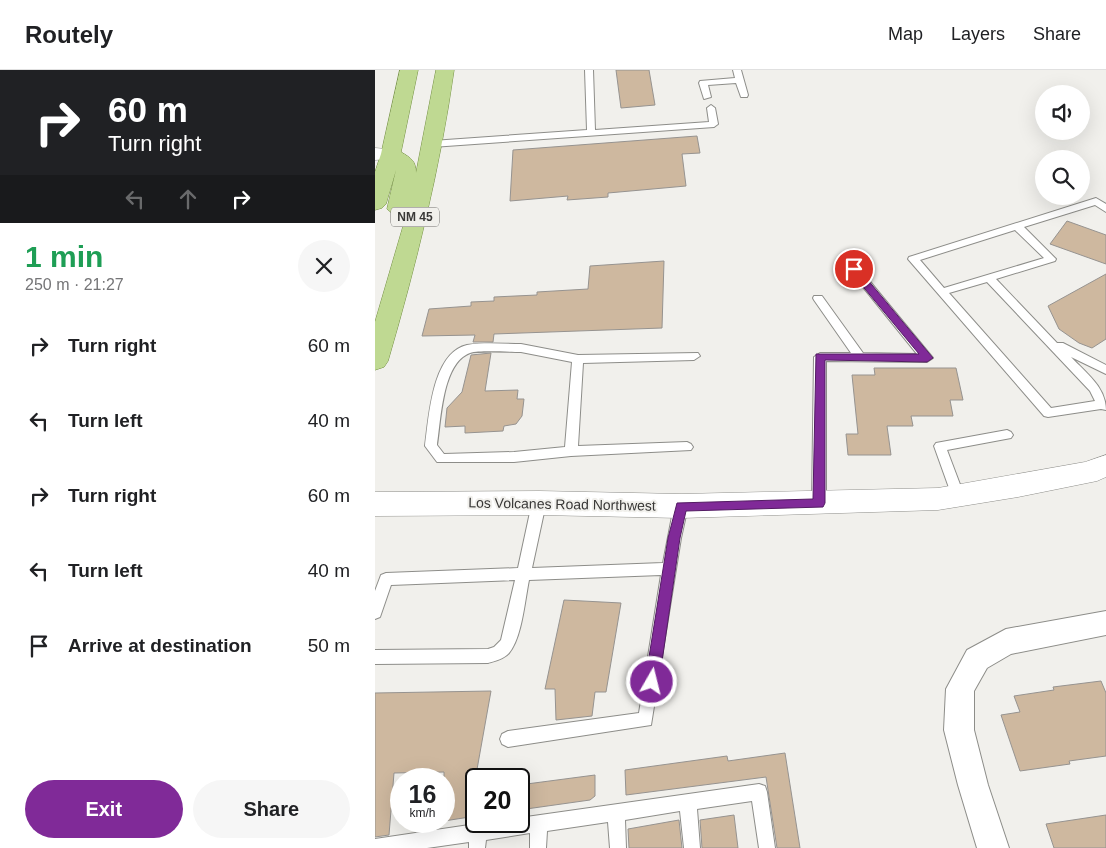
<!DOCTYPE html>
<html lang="en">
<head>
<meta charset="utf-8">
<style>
	:root { --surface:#fff; --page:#f6f6f6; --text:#202124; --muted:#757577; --line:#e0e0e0; --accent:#802a98 }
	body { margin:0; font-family:Helvetica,sans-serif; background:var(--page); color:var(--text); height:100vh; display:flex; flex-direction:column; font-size:19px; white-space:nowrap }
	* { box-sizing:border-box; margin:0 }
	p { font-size:16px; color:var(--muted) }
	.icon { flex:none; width:28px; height:28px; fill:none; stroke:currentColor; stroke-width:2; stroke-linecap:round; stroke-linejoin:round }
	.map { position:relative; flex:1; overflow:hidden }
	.side { display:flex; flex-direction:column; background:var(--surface); width:375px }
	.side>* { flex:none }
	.banner { background:#202124; color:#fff; overflow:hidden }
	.fabs { position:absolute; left:660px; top:15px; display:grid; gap:10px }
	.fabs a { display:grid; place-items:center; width:55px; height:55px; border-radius:50%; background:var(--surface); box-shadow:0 5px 20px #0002; font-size:25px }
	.speed { position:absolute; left:15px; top:698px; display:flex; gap:10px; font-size:25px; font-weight:700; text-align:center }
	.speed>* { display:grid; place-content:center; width:65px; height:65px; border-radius:50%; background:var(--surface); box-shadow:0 5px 20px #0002; line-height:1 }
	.speed small { font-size:12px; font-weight:400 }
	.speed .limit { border:2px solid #111; border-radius:8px; background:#fff; color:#111 }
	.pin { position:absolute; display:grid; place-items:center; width:42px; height:42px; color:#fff; margin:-21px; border:2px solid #fff; border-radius:50%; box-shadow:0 1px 5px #0007 }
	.me { position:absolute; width:55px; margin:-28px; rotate:8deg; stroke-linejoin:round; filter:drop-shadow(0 0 4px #0008) }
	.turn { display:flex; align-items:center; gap:18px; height:105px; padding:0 25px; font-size:22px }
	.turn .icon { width:65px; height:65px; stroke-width:2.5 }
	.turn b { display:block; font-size:35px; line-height:42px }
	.lanes { display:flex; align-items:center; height:48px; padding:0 25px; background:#0003; justify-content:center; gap:25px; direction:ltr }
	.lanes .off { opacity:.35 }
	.round { display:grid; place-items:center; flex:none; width:52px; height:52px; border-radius:26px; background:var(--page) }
	.summary { display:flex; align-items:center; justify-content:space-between; height:85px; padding:0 25px }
	h1 { font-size:30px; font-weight:800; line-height:38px; color:#1e9e55 }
	.button { display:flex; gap:10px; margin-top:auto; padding:10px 25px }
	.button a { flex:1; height:58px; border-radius:30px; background:var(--accent); color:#fff; font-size:20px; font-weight:800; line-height:58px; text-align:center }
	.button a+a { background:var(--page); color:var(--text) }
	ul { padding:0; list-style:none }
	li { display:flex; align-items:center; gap:15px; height:75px; padding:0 25px }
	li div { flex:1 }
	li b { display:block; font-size:19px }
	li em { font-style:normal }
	header { display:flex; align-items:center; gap:30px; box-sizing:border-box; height:70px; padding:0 25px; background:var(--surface); border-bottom:1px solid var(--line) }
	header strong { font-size:24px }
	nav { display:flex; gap:28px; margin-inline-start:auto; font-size:18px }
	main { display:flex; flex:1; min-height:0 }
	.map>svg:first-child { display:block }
	.building { fill:#ceb89f; stroke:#969390 }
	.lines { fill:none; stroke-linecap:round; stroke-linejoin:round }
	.lane-casing { stroke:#8d8d89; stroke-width:2 }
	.street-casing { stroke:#8d8d89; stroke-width:2 }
	.secondary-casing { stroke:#8d8d89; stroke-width:1 }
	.primary-casing { stroke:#749043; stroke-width:1 }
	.lane { fill:#fff; fill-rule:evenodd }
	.street { fill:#fff; fill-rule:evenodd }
	.secondary { fill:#fff; fill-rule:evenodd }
	.primary { fill:#bfd992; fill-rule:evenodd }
	.route { fill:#802a98; stroke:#531b63 }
	.labels { text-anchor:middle; stroke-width:4; stroke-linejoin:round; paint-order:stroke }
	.shield { fill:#f1f0ec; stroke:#706f6d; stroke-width:1 }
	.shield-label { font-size:12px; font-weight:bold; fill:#393837 }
	.street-label { font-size:14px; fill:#393837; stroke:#f1f0ec }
</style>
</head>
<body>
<header>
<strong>Routely</strong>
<nav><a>Map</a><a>Layers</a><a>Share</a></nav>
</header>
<main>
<section class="side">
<div class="banner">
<div class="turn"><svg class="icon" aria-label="right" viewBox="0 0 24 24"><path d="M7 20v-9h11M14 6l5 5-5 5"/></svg><div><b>60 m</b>Turn right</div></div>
<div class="lanes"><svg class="icon off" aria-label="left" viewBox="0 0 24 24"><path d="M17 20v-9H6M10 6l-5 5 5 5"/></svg><svg class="icon off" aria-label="ahead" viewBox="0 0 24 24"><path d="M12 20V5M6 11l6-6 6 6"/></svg><svg class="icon" aria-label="right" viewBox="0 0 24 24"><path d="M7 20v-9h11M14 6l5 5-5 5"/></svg></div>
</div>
<div class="summary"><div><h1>1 min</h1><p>250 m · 21:27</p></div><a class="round"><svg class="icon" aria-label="close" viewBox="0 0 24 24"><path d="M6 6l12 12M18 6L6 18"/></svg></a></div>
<ul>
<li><svg class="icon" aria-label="right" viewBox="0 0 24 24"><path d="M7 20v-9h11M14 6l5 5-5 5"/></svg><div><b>Turn right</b></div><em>60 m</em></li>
<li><svg class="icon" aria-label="left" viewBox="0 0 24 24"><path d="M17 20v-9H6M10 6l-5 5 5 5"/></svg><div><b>Turn left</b></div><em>40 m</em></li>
<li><svg class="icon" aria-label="right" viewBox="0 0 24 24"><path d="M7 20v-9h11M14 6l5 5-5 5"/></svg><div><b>Turn right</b></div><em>60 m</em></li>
<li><svg class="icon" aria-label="left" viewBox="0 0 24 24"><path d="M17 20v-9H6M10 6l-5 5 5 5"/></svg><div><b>Turn left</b></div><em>40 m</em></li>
<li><svg class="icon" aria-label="arrive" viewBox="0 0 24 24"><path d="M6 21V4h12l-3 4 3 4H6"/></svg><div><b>Arrive at destination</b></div><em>50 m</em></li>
</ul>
<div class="button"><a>Exit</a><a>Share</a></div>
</section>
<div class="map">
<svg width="731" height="778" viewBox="0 0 731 778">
	<rect width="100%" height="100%" fill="#f1f0ec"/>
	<g class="building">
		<polygon points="241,0 274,0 280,35 246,38"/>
		<polygon points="322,66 325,83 307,84 311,116 233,123 233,127 192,130 193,126 135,131 138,80"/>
		<polygon points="692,151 731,165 731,194 675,174"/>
		<polygon points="289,191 287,258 119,264 118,272 98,272 100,265 47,266 54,239 96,236 96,232 119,231 119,227 162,225 162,222 213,219 215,196"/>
		<polygon points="731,204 731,269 717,278 704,273 684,259 673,236"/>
		<polygon points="116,283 110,321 143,320 142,329 149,329 147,346 141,354 129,356 128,361 90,363 90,356 70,357 72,338 87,322 96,285"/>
		<polygon points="499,298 581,298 588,330 575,330 578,346 536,346 538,356 512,356 516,385 473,385 471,364 483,364 477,305 500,305"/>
		<polygon points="189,530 246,533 231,622 220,622 217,646 181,650 180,619 170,619"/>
		<polygon points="726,611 731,623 731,686 694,691 695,694 645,701 626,645 645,642 639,626 679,620 678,617"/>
		<polygon points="116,621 101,705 101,746 69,751 69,702 19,703 14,765 0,767 0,623"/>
		<polygon points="410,683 425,778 402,778 391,707 251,725 250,700 352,686 353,691"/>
		<polygon points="220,705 220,726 215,730 144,740 144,715"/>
		<polygon points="359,745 363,778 327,778 325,750"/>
		<polygon points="731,745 731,778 679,778 671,754"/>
		<polygon points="304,750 307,778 254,778 253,759"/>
	</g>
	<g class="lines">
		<g class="lane-casing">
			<g id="lane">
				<polygon points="210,0 218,0 220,60 334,52 332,38 336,35 340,38 343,54 339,57 57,77 53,74 57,71 212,60"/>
				<polygon points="358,0 366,0 373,25 372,27 366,27 361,13 333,15 336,27 329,29 324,13 325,11 360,8"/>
				<path d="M721,128L731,134V142L720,135L649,157L681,189L680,191L621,209L682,273H688L731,295V304L696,287C711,303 731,317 731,340L726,339L673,347L669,346L533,189L534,187ZM640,160L669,188L569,218L545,190ZM612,212L715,321L720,331L676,338L574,223Z"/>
				<polygon points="479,196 483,197 558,288 552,292 451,291 451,433 449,437 444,438 439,437 437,433 439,287 445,283 476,283 439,230 438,228 439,226 447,226 488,283 542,284 475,201 474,199"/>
				<path d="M146,274L203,285L323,283L325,286L319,290L208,293L203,376L312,372L316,374L318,377L316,380L196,386L139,392H62L50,376C54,347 57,283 92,275C109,272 129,274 146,274ZM146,282L197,292L190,377L139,382L69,384L62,375C66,350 67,293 95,283C104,280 134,282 146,282Z"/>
				<polygon points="632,360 636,362 638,365 636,368 572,380 589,425 588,429 583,430 578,429 559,376 561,373"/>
				<path d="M164,428L169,429L171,433L157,498L288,493L299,436L301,432L306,431L311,432L313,436L306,468L276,655L133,677L127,674L125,669L127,664L133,661L264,643L286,505L154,510C150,529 147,568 134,583C129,589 120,591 113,593L0,594V580L113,579L119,577L126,570L140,510L16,515L5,547L0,549V521L6,505L11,503L143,498L157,433L159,429Z"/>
				<polygon points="384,714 390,716 392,722 400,778 384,778 377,731 322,739 325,778 309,778 305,741 250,750 251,778 235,778 233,752 172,761 171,778 155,778 155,763 111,770 110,778 94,778 94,772 52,778 0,778 0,769 121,751 144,751 144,748"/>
			</g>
		</g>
		<g class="street-casing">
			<polygon id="street" points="731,541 731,565 636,584 612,598 599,621 599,660 613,715 634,778 602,778 583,715 569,660 571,619 592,580 631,559"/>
		</g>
		<g class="secondary-casing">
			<g id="secondary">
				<polygon points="0,78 23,80 26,84 23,88 0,90"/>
				<polygon points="731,385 731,407 722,411 643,427 563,440 306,448 164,445 0,446 0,422 164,421 306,424 563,418 710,392"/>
			</g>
		</g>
		<g class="primary-casing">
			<path id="primary" d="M25,0H43L26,82C36,88 41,91 41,103L61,0H79C65,99 41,195 13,291L9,297L0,300V252L29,153L12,139L21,100L11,134L7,138L0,140V102L6,84Z"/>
		</g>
		<use href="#lane" class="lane"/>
		<use href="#street" class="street"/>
		<use href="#secondary" class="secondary"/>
		<use href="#primary" class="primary"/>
	</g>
	<polygon class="route" points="479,196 482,197 558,288 552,292 450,290 450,433 448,437 311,441 305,468 284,612 282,616 277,618 272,616 270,612 293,468 302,433 438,429 441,284 544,284 475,201 474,199"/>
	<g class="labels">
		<rect class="shield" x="16" y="137.5" width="48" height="19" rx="4"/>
		<g class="shield-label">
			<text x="40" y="151">NM 45</text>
		</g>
		<g class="street-label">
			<text transform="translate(187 434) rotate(1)" y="5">Los Volcanes Road Northwest</text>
		</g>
	</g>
</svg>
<div class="fabs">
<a><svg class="icon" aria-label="sound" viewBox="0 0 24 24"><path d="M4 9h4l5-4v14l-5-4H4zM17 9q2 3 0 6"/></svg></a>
<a><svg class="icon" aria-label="search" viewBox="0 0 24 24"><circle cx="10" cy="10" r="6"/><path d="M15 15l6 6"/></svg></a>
</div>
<div class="speed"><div>16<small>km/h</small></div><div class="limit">20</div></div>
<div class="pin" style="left:479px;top:199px;background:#d93025"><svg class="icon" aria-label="arrive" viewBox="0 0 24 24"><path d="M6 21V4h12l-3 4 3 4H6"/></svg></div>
<svg class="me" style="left:277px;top:612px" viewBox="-20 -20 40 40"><circle r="17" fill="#802a98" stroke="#fff" stroke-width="3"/><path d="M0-11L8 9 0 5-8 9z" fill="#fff"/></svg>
</div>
</main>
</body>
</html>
